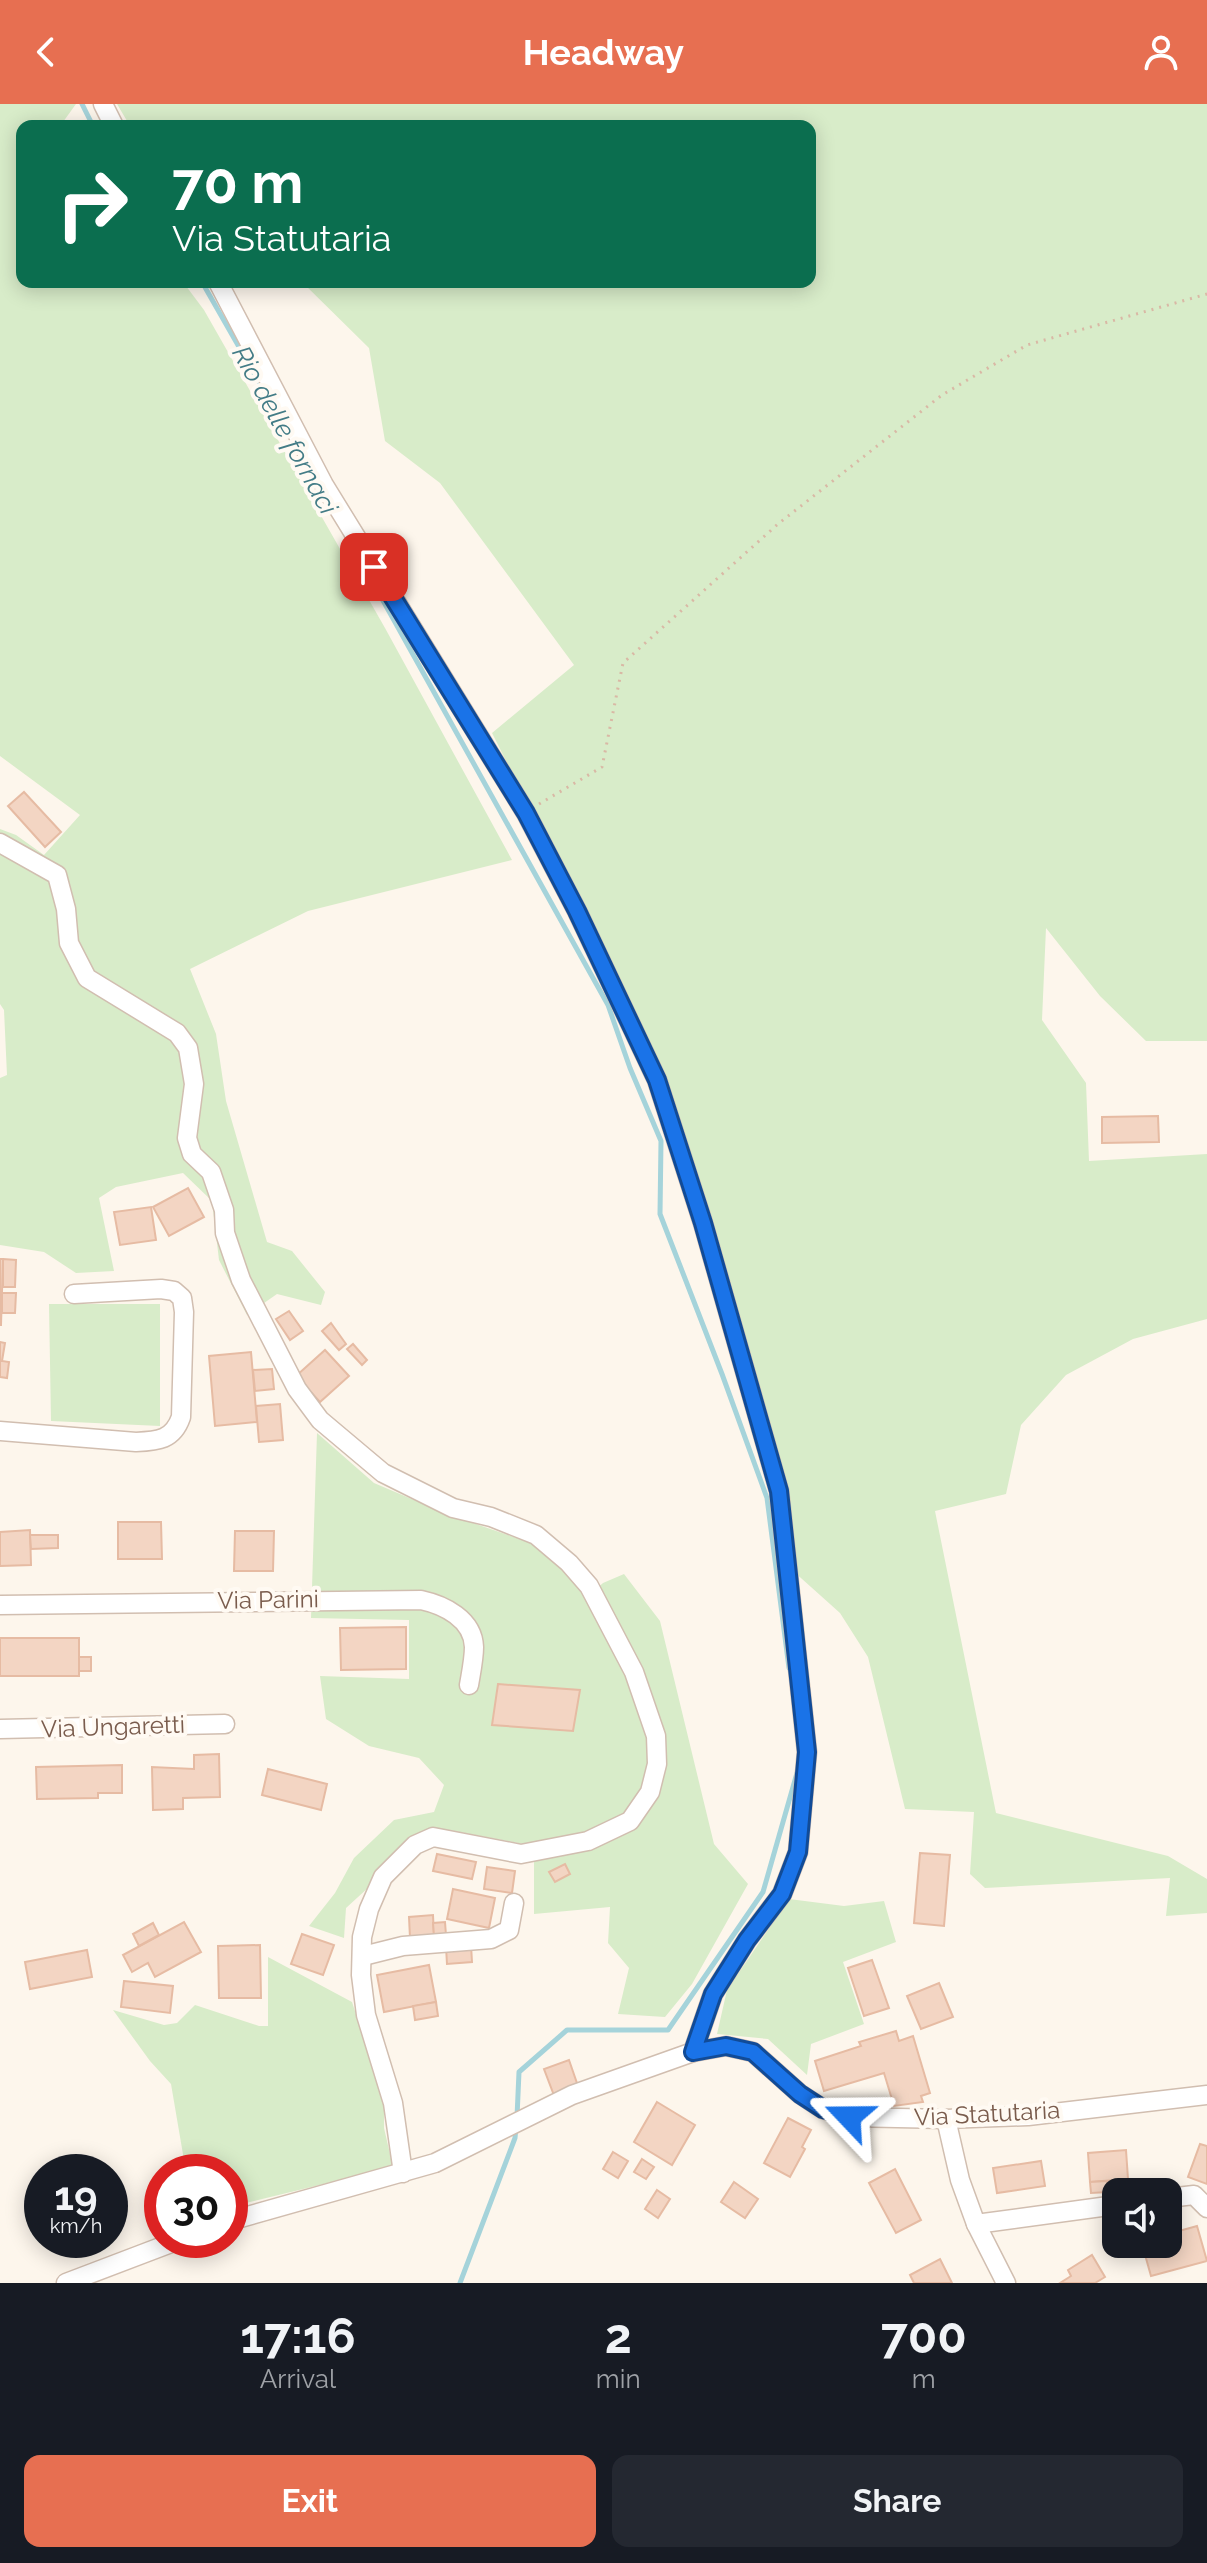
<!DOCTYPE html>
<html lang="en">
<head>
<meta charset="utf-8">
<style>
	:root { --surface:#171b24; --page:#242831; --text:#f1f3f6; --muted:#9ea1a6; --accent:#e76f51 }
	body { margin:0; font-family:Raleway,sans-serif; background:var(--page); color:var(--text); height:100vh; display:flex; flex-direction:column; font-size:30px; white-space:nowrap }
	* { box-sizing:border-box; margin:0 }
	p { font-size:26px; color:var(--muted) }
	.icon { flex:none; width:44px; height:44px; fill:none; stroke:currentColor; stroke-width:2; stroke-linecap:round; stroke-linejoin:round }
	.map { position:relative; height:2179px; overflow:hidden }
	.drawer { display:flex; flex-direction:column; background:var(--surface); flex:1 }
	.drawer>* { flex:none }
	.guide { position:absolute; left:16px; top:16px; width:800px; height:168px; border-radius:16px; box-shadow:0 4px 20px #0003; background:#0b6e4f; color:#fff; overflow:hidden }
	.fabs { position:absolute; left:1102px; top:2074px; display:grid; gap:16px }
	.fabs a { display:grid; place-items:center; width:80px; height:80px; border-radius:16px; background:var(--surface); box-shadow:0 4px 20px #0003; font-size:40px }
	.speed { position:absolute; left:24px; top:2050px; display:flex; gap:16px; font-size:40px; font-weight:700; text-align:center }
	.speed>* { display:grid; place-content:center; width:104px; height:104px; border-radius:50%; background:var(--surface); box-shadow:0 4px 20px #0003; line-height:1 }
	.speed small { font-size:20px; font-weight:400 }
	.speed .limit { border:12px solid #d22; background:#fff; color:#111 }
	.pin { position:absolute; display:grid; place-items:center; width:68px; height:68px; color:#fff; margin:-34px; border-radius:16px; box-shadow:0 4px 12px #0006 }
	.me { position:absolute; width:88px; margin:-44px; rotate:293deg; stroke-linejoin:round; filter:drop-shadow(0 0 6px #0008) }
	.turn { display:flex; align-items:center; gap:28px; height:168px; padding:0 24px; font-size:36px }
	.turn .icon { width:104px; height:104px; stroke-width:2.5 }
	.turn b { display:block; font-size:56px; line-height:68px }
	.eta { display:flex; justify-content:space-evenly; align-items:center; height:136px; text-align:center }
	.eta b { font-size:48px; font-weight:700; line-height:56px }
	.primary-button { display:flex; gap:16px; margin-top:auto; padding:16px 24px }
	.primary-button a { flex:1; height:92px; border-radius:16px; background:var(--accent); color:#fff; font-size:32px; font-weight:700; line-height:92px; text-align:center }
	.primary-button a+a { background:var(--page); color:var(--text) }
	header { display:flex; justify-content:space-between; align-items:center; height:104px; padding:0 24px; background:var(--accent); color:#fff; font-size:36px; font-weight:700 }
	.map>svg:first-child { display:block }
	.green { fill:#d8ecc9 }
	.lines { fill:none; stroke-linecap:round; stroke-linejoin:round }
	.stream { stroke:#a5d3da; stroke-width:5 }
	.building { fill:#f3d5c3; stroke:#e6bba3; stroke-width:2 }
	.minor-casing { stroke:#d1beb0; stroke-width:21 }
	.path { stroke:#d9b8a5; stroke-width:3; stroke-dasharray:2 6; stroke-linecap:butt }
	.minor { stroke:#fff; stroke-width:18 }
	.route-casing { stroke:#114b97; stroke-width:20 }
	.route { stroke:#1a73e8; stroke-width:14 }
	.labels { text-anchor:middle; stroke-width:8; stroke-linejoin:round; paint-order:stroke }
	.street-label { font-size:24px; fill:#7a5c4d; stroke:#fffaf3 }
	.water-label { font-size:26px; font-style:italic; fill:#437c86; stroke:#fffaf3 }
</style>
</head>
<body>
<header><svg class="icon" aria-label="back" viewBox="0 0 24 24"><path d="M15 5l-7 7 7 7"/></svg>Headway<svg class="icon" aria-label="person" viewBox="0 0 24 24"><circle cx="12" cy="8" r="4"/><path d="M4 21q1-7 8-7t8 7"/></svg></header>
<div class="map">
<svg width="1207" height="2179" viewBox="0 0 1207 2179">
	<rect width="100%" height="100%" fill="#fdf6ec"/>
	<g class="green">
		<polygon points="0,0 76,0 63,18 65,22 22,22 22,178 183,178 204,206 385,524 512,756 308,807 190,865 216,930 226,997 267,1138 292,1147 325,1188 321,1201 277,1190 247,1211 219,1156 212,1097 183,1069 116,1083 99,1094 114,1167 76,1169 44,1148 0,1141 0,974 7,971 4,906 0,900 0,725 16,731 44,751 80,711 0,652"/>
		<polygon points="117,0 1207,0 1207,937 1146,937 1100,892 1046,824 1042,916 1086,979 1089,1057 1207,1050 1207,1215 1133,1235 1066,1271 1021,1321 1006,1390 935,1407 996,1709 1168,1752 1207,1775 1207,1809 1166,1812 1170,1774 985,1784 970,1770 974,1708 905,1705 868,1553 840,1509 792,1466 788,1385 714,1122 664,970 492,629 574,561 440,379 385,337 369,244 302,178 810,178 810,22 130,22"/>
		<polygon points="49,1200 160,1200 160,1322 51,1317"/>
		<polygon points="317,1329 374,1379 447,1410 531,1439 563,1466 586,1494 603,1479 624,1470 660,1517 714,1740 748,1780 692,1880 665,1913 618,1910 629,1864 608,1839 610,1803 534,1810 534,1742 449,1726 415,1741 346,1804 344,1834 309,1822 335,1789 354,1754 394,1716 434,1708 444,1681 419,1654 369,1642 326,1615 320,1572 409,1575 409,1516 311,1514"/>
		<polygon points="789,1795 844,1802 884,1797 896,1838 843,1858 864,1920 811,1940 807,1971 768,1935 717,1930 727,1886"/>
		<polygon points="268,1853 352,1898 384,1996 384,2024 393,2063 230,2103 230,2068 186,2068 171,1980 150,1957 113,1906 164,1921 177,1919 195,1901 259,1922 268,1922"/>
	</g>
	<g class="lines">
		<g class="stream">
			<polyline points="82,0 93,22"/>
			<polyline points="202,178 275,306"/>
			<polyline points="361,457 608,901 630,964 661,1037 660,1110 722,1270 767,1394 789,1564"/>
			<polyline points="517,2013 519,1968 567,1926 668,1926 763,1788 797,1669"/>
			<polyline points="460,2179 515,2034 516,2023"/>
		</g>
	</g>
	<g class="building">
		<polygon points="24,688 61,728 45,743 8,702"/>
		<polygon points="1158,1012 1159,1038 1102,1039 1102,1013"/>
		<polygon points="188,1084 204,1113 169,1132 153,1103"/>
		<polygon points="151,1103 156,1136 120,1141 114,1108"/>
		<polygon points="0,1155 3,1155 1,1221 0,1221"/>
		<polygon points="3,1155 16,1156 15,1183 3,1183"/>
		<polygon points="2,1189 16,1189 15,1209 2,1209"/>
		<polygon points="289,1207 303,1227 290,1236 276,1215"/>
		<polygon points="331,1219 346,1240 339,1246 322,1227"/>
		<polygon points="0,1238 5,1239 2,1257 9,1258 7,1274 0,1273"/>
		<polygon points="353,1240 367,1256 362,1261 347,1245"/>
		<polygon points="325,1246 349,1272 320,1298 296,1272"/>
		<polygon points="251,1248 257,1318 215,1322 209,1252"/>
		<polygon points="272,1265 274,1285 255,1287 253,1266"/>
		<polygon points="280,1300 283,1336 259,1338 256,1302"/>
		<polygon points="118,1418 161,1418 162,1455 118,1455"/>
		<polygon points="30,1426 31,1461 0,1462 0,1428"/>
		<polygon points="235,1427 274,1427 273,1467 234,1467"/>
		<polygon points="30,1431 58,1431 58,1444 31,1445"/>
		<polygon points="406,1523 406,1565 341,1566 340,1524"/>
		<rect x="0" y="1534" width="79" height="38"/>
		<rect x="79" y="1553" width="12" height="14"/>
		<polygon points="498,1580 580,1586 573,1627 492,1621"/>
		<polygon points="219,1650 220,1693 183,1694 183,1705 153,1706 152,1663 194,1665 194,1651"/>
		<polygon points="122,1661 122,1689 98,1689 98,1694 37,1695 36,1663"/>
		<polygon points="268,1665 327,1680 321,1706 262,1691"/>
		<polygon points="920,1749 950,1751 944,1822 914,1819"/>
		<polygon points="437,1750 476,1758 472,1775 433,1767"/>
		<polygon points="565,1760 570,1770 555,1778 549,1768"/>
		<polygon points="487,1763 515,1767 512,1789 484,1785"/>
		<polygon points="453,1785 495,1794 489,1824 447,1815"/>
		<polygon points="433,1811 434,1832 410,1834 409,1813"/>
		<polygon points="184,1818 201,1848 155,1873 148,1859 132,1868 123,1851"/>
		<polygon points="445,1818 446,1831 434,1832 433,1819"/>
		<polygon points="153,1819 159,1831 139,1842 133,1830"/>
		<polygon points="302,1830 334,1841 323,1871 291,1860"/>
		<polygon points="260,1841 261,1894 219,1894 218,1842"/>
		<polygon points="471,1841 472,1858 447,1860 446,1843"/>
		<polygon points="87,1846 92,1873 30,1885 25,1858"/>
		<polygon points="872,1856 889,1904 864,1912 848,1864"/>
		<polygon points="429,1861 436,1898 384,1908 377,1871"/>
		<polygon points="124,1877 173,1882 170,1909 121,1903"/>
		<polygon points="939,1879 953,1913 921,1925 907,1892"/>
		<polygon points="436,1898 438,1912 415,1916 413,1902"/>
		<polygon points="896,1927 899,1937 913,1932 930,1989 921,1992 923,1998 894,2002 884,1969 824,1987 815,1957 861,1942 859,1938"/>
		<polygon points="569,1956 579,1985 555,1994 544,1965"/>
		<polygon points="657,1998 695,2021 672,2061 634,2038"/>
		<polygon points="788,2014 811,2026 802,2043 805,2045 790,2073 764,2059"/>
		<polygon points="1200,2040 1207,2042 1207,2080 1188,2073"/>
		<polygon points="1126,2046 1128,2075 1090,2078 1088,2049"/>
		<polygon points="613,2048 628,2057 618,2074 603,2065"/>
		<polygon points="642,2055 654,2063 646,2075 634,2068"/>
		<polygon points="1041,2057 1045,2082 997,2089 993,2064"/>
		<polygon points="895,2065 921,2116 896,2129 869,2079"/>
		<polygon points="1107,2077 1108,2088 1091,2089 1090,2078"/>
		<polygon points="734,2078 758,2095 745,2114 721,2098"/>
		<polygon points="657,2086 670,2095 658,2114 645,2105"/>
		<polygon points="1197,2122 1207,2157 1151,2172 1142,2140 1168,2140 1168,2130"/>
		<polygon points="1092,2151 1105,2173 1095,2179 1060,2179 1071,2172 1068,2166"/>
		<polygon points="940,2155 952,2179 914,2179 910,2171"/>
	</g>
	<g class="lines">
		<g class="minor-casing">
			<g id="minor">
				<polyline points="103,0 114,22"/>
				<polyline points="218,178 324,381 526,709 577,807 657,976 703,1119 779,1387 807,1648 798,1748 782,1790 747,1836 713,1890 693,1948"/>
				<polyline points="0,739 57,771 66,805 69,839 87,874 177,929 188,944 194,980 187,1034 192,1050 211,1068 224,1106 225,1129 241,1176 297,1285 320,1316 383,1369 453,1404 491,1413 536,1431 569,1459 589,1482 634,1568 656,1632 657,1660 650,1688 630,1717 588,1737 521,1750 433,1733 415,1741 383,1773 369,1805 362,1833 361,1871 366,1911 393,1999 403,2069"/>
				<path d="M0,1327L136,1338C158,1337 173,1336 181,1313L184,1208L182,1194L174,1187L161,1185L74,1190"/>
				<path d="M0,1501L421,1496C444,1501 473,1515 474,1543C474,1555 471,1569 469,1581"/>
				<polyline points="0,1625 225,1620"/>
				<polyline points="363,1852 403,1842 491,1835 509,1826 514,1799"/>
				<polyline points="946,2015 960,2076 976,2120 1006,2179"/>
				<polyline points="1168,2094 1194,2091 1207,2104"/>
				<polyline points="230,2117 435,2059 572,1991 693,1948 726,1942 753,1948 800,1990 823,2005 849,2013 946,2015 1028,2012 1207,1991"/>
				<polyline points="976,2120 1116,2101"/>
				<polyline points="66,2179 179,2136"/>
			</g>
		</g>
		<polyline class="path" points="539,700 602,663 623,559 778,420 942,291 1027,241 1207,190"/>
		<use href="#minor" class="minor"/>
	</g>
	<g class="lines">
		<g class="route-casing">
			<polyline id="route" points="374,463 526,709 577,807 657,976 703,1119 779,1387 807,1648 798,1748 782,1790 747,1836 713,1890 693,1948 726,1942 753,1948 800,1990 823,2005 849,2013"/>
		</g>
		<use href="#route" class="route"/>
	</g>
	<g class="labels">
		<g class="street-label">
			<text transform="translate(268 1496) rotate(-1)" y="8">Via Parini</text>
			<text transform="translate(113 1623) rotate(-2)" y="8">Via Ungaretti</text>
			<text transform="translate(987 2010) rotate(-3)" y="8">Via Statutaria</text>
		</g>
		<g class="water-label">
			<text transform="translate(285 326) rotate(61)" y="9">Rio delle fornaci</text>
		</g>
	</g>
</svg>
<div class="fabs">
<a><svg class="icon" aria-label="sound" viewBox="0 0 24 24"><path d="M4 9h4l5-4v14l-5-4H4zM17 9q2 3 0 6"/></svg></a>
</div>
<div class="speed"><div>19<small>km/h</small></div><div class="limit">30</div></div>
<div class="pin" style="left:374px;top:463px;background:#d93025"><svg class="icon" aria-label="arrive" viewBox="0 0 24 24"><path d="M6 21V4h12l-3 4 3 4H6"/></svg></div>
<svg class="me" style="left:849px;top:2013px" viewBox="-20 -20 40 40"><path d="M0-17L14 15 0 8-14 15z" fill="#1a73e8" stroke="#fff" stroke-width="4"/></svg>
<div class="guide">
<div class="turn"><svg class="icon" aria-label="right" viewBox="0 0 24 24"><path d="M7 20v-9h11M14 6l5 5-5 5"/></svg><div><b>70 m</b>Via Statutaria</div></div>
</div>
</div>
<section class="drawer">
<div class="eta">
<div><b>17:16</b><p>Arrival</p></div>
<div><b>2</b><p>min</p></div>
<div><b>700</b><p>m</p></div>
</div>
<div class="primary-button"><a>Exit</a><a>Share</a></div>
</section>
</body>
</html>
